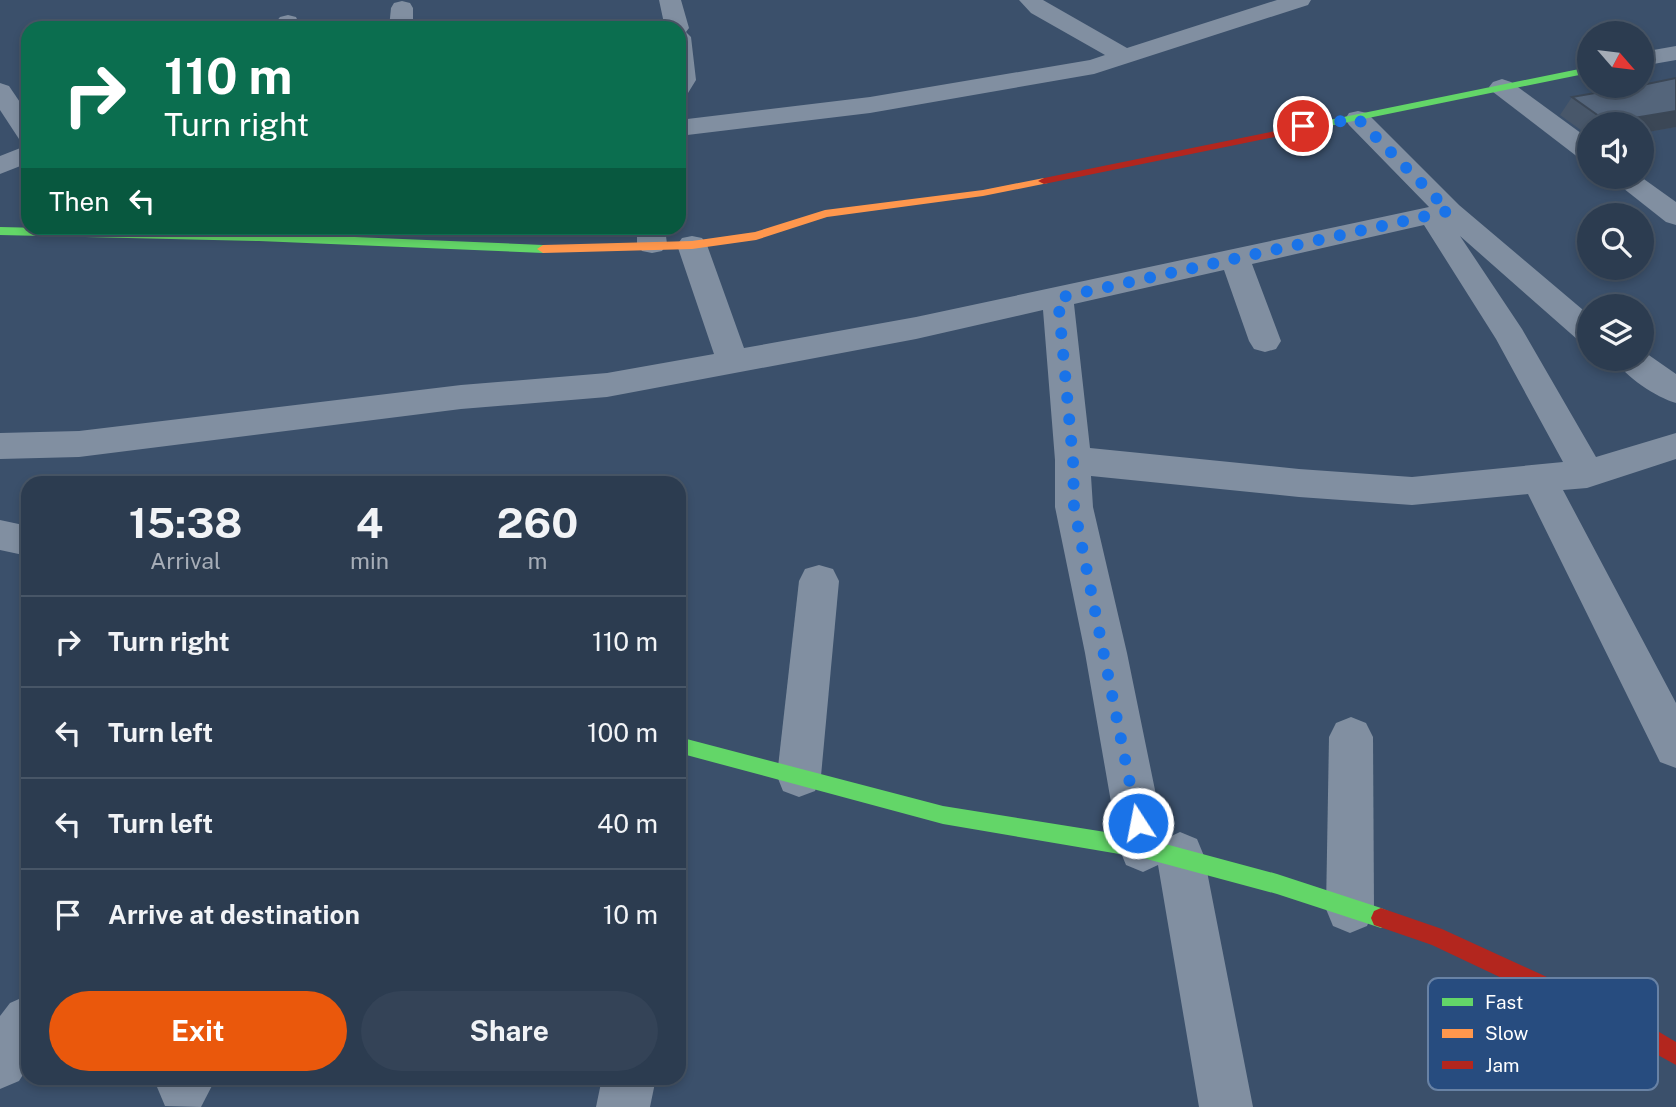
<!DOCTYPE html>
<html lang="en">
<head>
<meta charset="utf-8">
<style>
	:root { --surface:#2c3c50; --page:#344357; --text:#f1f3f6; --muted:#a6adb7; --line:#485667; --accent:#ea580c }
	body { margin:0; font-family:"Public Sans",sans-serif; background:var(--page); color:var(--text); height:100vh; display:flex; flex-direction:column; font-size:26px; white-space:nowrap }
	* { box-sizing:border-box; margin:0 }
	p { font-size:23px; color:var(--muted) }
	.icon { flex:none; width:38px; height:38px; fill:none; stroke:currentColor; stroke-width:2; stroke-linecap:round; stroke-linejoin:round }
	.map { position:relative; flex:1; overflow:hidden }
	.details { position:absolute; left:21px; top:476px; width:665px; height:609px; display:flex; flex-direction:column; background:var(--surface); border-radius:21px; box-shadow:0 4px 10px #0003,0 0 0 2px var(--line) }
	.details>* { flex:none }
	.banner { position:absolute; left:21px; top:21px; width:665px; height:214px; border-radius:21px; box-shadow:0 4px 10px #0003,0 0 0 2px var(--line); background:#0b6e4f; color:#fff; overflow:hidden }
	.needle { width:46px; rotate:118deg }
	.fabs { position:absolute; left:1577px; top:21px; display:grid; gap:14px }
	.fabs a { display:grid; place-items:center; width:77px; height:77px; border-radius:50%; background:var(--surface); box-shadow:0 4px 10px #0003,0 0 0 2px var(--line); font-size:35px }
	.pin { position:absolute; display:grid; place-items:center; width:60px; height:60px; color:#fff; margin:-30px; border:4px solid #fff; border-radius:50%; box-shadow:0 2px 7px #0007 }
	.me { position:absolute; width:77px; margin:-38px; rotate:349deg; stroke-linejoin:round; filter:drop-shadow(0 0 5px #0008) }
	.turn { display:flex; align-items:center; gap:24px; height:147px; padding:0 28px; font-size:32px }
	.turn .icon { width:91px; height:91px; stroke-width:2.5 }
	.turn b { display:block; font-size:49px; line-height:60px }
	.then { display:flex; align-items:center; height:66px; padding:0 28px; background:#0003; gap:14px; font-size:26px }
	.eta { display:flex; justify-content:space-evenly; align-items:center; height:119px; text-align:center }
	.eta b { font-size:42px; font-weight:700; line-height:49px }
	.button { display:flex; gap:14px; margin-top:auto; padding:14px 28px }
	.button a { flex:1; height:80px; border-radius:42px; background:var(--accent); color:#fff; font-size:28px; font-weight:700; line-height:80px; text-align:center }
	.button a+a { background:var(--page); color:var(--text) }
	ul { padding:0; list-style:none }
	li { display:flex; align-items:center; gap:21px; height:91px; padding:0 28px; border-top:2px solid var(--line) }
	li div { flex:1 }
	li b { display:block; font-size:26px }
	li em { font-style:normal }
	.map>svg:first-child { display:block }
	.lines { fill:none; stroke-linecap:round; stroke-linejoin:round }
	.street { fill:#818fa1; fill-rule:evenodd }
	.fast { fill:#63d668; fill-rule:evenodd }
	.slow { fill:#ff974d; fill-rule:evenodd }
	.jam { fill:#b3261e; fill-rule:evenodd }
	.wall { fill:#48576a }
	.shaded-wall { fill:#3b4756 }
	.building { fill:#54657b; stroke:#3b4756; stroke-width:2 }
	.route { stroke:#1a73e8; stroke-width:12; stroke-dasharray:0 21.6 }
	.key { fill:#274c7f; stroke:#6882a5; stroke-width:2 }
	.key-label { font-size:19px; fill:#fff }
</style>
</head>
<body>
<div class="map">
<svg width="1676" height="1107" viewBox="0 0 1676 1107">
	<rect width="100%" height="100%" fill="#3b506b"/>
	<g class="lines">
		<g class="street">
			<polygon points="659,0 681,0 689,28 686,32 691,37 696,80 688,93 679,96 679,28 665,28"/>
			<polygon points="1019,0 1043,0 1127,48 1277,0 1311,0 1308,5 1094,74 870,113 679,136 679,120 870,97 1090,60 1105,55 1031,13"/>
			<polygon points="402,1 410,3 413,8 413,28 389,28 391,8 394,3"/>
			<polygon points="288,15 296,17 301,28 277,28 276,22 280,17"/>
			<polygon points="1676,46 1676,60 1642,66 1642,52"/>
			<polygon points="1502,79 1511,82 1589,139 1589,160 1579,158 1493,92 1489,87 1493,82"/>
			<polygon points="0,83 9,86 28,114 28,141 19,139 0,110"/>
			<path d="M1358,111L1367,113L1459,205L1589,315V343L1578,340L1460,236L1522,329L1596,457L1676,433V459L1587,488L1563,490L1676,703V768L1660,762L1528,494L1412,505L1299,497L1091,476L1093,507L1127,653L1165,839L1180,832L1197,839L1204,856L1253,1107H1199L1158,865L1143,872L1126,865L1119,848L1085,653L1055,507V460L1043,310L916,339L607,397L461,409L79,457L0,459V433L79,431L461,385L607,373L714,354L677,245L682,238L692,236L702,238L707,245L744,348L916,317L1429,207L1349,125L1345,119L1349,113ZM1424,225L1496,339L1563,462L1412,477L1299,469L1090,448L1074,304L1224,270L1249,341L1254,349L1265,352L1276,349L1281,341L1252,264Z"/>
			<polygon points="28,145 28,163 0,174 0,156"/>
			<polygon points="1609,177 1641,177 1676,202 1676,225 1666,222"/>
			<polygon points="637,228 665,228 667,244 662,251 652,253 642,251 637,244"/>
			<path d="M1643,351L1676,374V403C1656,397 1625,377 1615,359H1642Z"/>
			<polygon points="0,520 28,526 28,556 0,550"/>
			<polygon points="819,565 833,569 839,581 821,776 815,791 799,797 783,791 777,776 799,581 805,569"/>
			<polygon points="1351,717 1366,723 1373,737 1374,909 1367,926 1350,933 1333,926 1326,909 1329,737 1336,723"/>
			<polygon points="28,995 28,1067 19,1081 0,1089 0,1016 10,1003"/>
			<polygon points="161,1078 216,1078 201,1107 165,1106 157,1087"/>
			<polygon points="602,1078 656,1078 650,1107 596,1107"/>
		</g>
		<g class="fast">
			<polygon points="1589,67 1589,73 1285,135 1280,132 1285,129"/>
			<polygon points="0,227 259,233 543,245 549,249 543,253 259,241 0,235"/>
			<polygon points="679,737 943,806 1143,838 1277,874 1381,908 1388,911 1391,918 1388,925 1381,928 1277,894 1143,858 943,824 679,753"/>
		</g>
		<polygon class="slow" points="1044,178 1048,179 1048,183 983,196 827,217 756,240 692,249 543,253 537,249 543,245 692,241 755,232 825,210 983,190"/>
		<g class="jam">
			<polygon points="1285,129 1289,130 1289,134 1044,184 1038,181 1044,178"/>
			<polygon points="1381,908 1442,929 1634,1017 1676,1042 1676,1065 1618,1033 1432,945 1374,925 1371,918 1374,911"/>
		</g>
	</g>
	<g class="wall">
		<polygon points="1676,78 1676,127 1642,133 1642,124 1589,124 1589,136 1560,115 1572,97"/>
		<polygon points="498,228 551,228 547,237 501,235"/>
	</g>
	<g class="shaded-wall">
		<polygon points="1676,111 1676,127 1642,133 1642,124 1604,124"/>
		<polygon points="545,228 551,228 547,237"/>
	</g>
	<polygon class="building" points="1676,78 1676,111 1604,123 1603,119 1572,97 1635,86 1642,86 1642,85"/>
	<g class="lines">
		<polyline class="route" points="1138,823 1074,507 1073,460 1058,298 1449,211 1358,119 1303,126"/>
	</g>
	<rect x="1428" y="978" width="230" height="112" rx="10" class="key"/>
	<rect x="1442" y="998" width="31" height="8" fill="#63d668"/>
	<rect x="1442" y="1029" width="31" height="9" fill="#ff974d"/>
	<rect x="1442" y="1061" width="31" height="8" fill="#b3261e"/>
	<g class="key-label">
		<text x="1485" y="1009">Fast</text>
		<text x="1485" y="1040">Slow</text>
		<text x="1485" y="1072">Jam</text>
	</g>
</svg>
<div class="fabs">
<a><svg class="needle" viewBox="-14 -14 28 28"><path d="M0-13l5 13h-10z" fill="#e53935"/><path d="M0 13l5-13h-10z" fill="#a6adb7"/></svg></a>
<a><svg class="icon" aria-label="sound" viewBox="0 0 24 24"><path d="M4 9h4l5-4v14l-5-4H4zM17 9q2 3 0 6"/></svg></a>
<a><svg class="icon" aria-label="search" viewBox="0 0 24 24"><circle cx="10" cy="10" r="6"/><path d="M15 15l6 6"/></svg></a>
<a><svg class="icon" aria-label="layers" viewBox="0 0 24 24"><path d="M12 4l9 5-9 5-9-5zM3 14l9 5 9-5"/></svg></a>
</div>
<div class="pin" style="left:1303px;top:126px;background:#d93025"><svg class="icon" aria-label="arrive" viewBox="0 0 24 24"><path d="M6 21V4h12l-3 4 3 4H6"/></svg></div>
<svg class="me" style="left:1138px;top:823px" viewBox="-20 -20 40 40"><circle r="17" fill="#1a73e8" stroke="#fff" stroke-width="3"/><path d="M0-11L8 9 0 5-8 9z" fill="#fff"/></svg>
<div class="banner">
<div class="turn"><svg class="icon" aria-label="right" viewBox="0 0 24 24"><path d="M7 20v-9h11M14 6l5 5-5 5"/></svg><div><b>110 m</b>Turn right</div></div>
<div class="then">Then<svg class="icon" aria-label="left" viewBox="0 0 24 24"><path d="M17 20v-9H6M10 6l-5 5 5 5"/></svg></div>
</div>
<section class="details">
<div class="eta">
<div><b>15:38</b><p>Arrival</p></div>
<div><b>4</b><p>min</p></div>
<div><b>260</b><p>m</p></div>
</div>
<ul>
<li><svg class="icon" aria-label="right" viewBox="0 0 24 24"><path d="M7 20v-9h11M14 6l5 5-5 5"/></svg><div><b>Turn right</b></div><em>110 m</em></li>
<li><svg class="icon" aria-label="left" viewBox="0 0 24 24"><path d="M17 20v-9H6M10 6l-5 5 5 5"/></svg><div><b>Turn left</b></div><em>100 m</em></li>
<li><svg class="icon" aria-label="left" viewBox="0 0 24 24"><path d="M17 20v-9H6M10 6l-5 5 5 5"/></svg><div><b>Turn left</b></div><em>40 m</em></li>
<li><svg class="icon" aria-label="arrive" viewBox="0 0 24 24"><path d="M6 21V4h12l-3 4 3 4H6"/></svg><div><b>Arrive at destination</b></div><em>10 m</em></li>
</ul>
<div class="button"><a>Exit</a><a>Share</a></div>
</section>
</div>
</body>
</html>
